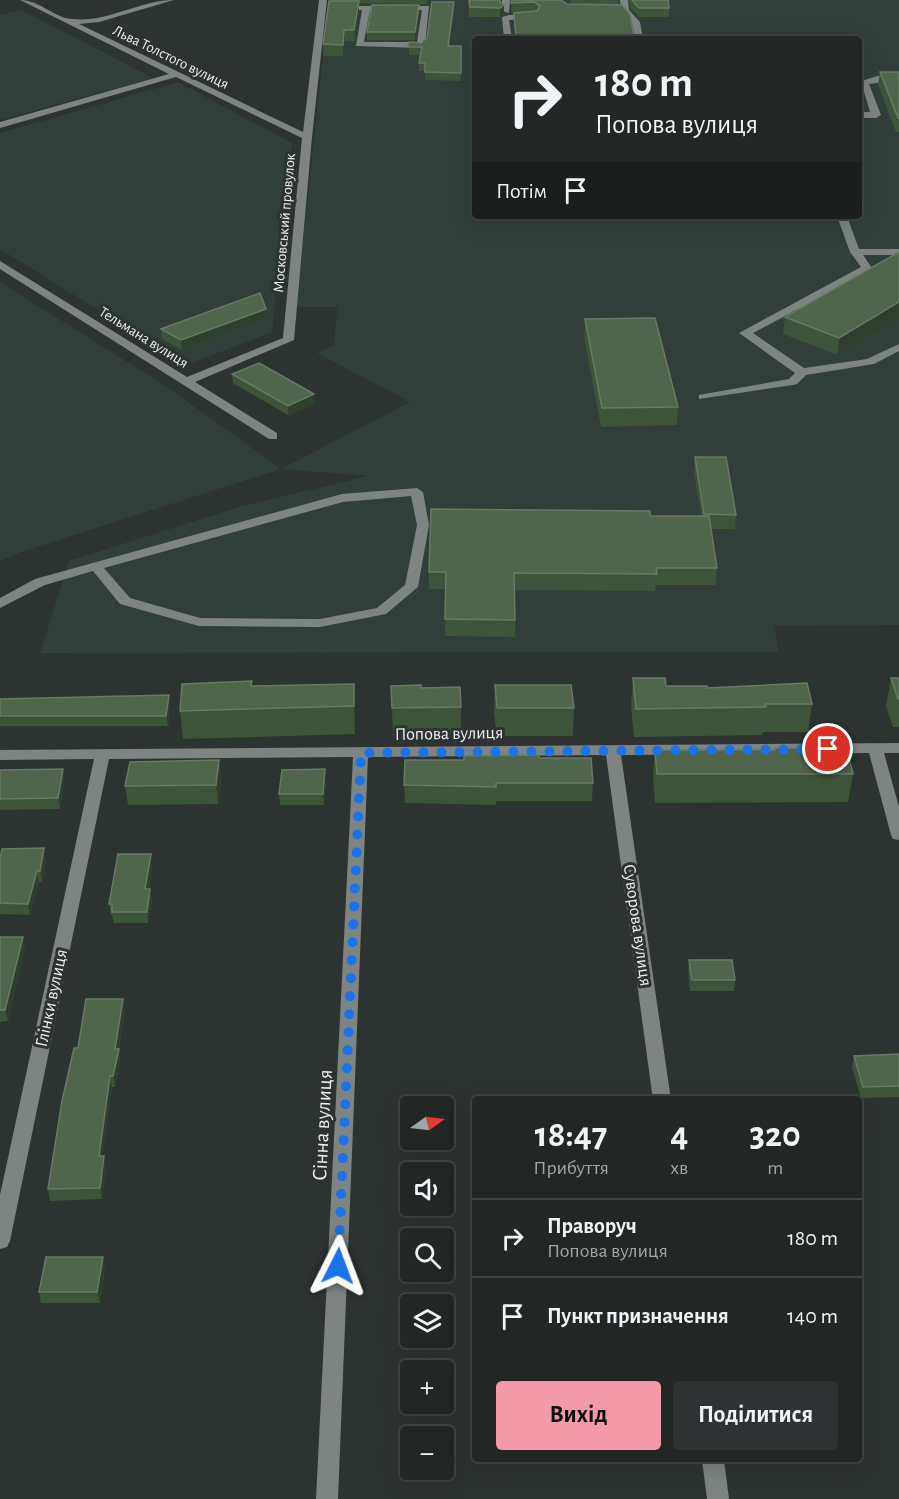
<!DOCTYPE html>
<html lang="uk">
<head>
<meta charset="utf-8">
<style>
	:root { --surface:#222625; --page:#2e3232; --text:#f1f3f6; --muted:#a2a5a7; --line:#3f4342; --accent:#f39aaa }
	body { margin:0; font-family:"Alegreya Sans",sans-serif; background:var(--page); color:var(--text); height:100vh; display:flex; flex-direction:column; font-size:22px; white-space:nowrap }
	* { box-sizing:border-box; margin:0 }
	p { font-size:20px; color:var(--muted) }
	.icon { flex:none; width:33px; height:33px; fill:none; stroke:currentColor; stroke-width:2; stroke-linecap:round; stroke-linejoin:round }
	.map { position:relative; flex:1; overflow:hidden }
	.details { position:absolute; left:472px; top:1096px; width:390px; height:366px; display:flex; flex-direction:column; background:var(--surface); border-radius:6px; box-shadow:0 6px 24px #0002,0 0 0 2px var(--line) }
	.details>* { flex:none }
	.hud { position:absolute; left:472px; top:36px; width:390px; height:183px; border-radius:6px; box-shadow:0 6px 24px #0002,0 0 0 2px var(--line); background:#222625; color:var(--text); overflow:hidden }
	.needle { width:39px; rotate:76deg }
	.buttons { position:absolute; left:400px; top:1096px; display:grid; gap:12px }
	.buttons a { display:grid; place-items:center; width:54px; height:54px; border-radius:6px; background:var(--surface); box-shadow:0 6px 24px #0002,0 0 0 2px var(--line); font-size:30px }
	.pin { position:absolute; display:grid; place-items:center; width:51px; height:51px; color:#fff; margin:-26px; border:3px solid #fff; border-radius:50%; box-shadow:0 2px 6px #0007 }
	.me { position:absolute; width:66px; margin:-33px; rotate:3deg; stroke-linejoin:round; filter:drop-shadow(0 0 4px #0008) }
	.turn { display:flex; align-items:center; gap:21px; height:126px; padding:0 24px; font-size:27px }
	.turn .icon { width:78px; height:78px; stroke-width:2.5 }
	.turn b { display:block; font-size:42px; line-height:51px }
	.then { display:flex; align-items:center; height:57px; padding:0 24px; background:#0003; gap:12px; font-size:22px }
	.eta { display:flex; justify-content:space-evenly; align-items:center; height:102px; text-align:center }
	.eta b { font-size:36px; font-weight:700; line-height:42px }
	.button { display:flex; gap:12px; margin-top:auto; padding:12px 24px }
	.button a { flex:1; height:69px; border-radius:6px; background:var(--accent); color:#111; font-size:24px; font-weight:700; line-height:69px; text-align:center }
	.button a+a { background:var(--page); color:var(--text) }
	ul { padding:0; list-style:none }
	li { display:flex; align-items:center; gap:18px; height:78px; padding:0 24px; border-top:2px solid var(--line) }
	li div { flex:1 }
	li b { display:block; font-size:22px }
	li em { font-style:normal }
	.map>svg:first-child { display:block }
	.built { fill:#313e3a; fill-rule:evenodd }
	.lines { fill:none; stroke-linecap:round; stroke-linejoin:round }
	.minor { fill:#7d8482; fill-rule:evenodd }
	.wall { fill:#3c5439 }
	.shaded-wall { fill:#2e402d }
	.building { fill:#4f654c; stroke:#687a66; stroke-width:1.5 }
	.route { stroke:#1a73e8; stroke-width:10; stroke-dasharray:0 18 }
	.labels { text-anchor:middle; stroke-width:6; stroke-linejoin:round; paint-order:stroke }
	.far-street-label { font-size:15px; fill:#ecf0ee; stroke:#2d3331 }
	.street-label { font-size:18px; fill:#ecf0ee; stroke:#2d3331 }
	.near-street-label { font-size:21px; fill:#ecf0ee; stroke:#2d3331 }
</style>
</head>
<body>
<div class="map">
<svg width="899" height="1499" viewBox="0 0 899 1499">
	<rect width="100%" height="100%" fill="#2d3331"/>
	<g class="built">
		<path d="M329,0H899V625L774,626L779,652L40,653L69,561L242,506L368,476L281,469L21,552L0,561V282L164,385L281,469L410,402L317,353L334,345L337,307H296ZM476,39H860V216H476Z"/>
		<polygon points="22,10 153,78 0,120 0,15"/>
		<polygon points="178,82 292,143 272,332 186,365 0,249 0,133"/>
	</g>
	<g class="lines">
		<g class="minor">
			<path d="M20,0C40,0 54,18 72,19C107,23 140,0 174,0L99,22L79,24L303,132L319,0H327L312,137L294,340L195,382L277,433V439H269L0,269V261L187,377L283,338L302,138L176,77L0,128V122L169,74Z"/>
			<polygon points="502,0 510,0 509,13 502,11"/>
			<polygon points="620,0 628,0 629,10 640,22 643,39 635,39 632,23 621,10"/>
			<path d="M337,6H429L425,45L421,48L356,46L362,10H337ZM370,10H422L417,42H364Z"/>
			<polygon points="533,14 537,16 536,18 509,20 512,39 504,39 502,17 509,15"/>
			<polygon points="899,74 899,80 869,84 881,115 876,118 860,118 860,112 870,112 861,81 881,75"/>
			<polygon points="837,216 847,216 859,249 899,249 899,255 863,255 872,268 871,270 753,333 804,368 867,359 899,344 899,351 874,364 806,375 797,384 793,385 699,399 699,395 789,379 795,373 739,333 861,267 850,252"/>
			<path d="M417,488L423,492L429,525L418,587L386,614L381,615L320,627L199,626L120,604L93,571L45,585L0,608V598L35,579L342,494ZM411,496L417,525L405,585L377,608L320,619L200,618L130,598L104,568L343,502Z"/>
			<polygon points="899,743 899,753 884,753 899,807 899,840 893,839 891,835 869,753 621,755 671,1100 653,1100 606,755 368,757 338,1499 316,1499 353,757 109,759 10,1241 7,1247 0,1249 0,1195 94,759 0,760 0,750"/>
			<polygon points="702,1460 724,1460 729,1499 707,1499"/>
		</g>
	</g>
	<g class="wall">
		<polygon points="331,0 427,0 427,4 359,3 359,12 355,41 345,41 343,56 323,56 323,44"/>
		<polygon points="468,0 500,0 500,2 504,5 504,14 500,17 469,17"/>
		<polygon points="512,0 571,4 570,0 619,0 618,5 634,39 515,39 514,13 511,13"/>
		<polygon points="629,0 668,0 669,8 669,17 639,17 631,9"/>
		<polygon points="419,5 419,12 415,40 367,40 367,32"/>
		<polygon points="454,9 449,46 461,46 461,81 425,80 425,71 419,71 419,63 421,55 409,55 409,42 421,43 427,38"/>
		<polygon points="880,72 899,72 899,132 896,132 878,85"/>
		<polygon points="899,252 837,355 783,334 785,317"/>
		<polygon points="267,318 182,350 162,339 161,329"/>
		<polygon points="585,319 678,407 677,425 601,427 584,337"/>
		<polygon points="232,374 315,404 288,415 233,383"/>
		<polygon points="695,457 736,515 735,529 711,529 717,568 716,585 656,585 655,591 515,590 515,637 445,636 446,589 429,589 429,572 650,516 701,516 694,472"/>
		<polygon points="633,678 666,686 707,688 812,704 808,732 763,732 762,735 634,737 631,706"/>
		<polygon points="891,678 899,678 899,727 893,727 886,706"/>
		<polygon points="354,684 355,734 183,739 180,711 252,686"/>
		<polygon points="495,685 574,708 573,736 497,736 494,713"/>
		<polygon points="391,686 421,688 461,707 461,735 393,736"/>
		<polygon points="0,699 170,706 168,726 0,726"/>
		<polygon points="775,748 853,774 848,802 655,803 653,778 655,750 774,750"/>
		<polygon points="539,758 593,783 592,801 496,801 496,805 405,803 404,785 464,760"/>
		<polygon points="219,760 221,780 218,804 128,805 125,786"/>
		<polygon points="63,769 64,780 60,809 0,810 0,770"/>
		<polygon points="326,780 324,805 280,805 279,794"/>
		<polygon points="151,854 152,865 149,889 152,900 148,923 114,923 112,915 111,915 109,904"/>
		<polygon points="0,858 46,859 42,882 39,882 30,915 0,914"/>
		<polygon points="0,937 25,948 8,1021 0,1022"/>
		<polygon points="689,960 735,980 734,991 690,991 688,971"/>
		<polygon points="125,1010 119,1049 120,1060 115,1087 112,1087 102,1156 106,1167 102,1199 50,1201 48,1189 78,1048"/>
		<polygon points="899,1054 899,1097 861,1098 852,1067 854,1056"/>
		<polygon points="105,1268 100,1303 41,1303 39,1292"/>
	</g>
	<g class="shaded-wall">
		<polygon points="359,1 359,12 355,41 354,30"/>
		<polygon points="454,2 454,9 448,54 448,46"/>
		<polygon points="419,5 419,12 415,40 415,32"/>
		<polygon points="504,5 504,14 500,17 500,8"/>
		<polygon points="344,30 345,41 343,56 343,45"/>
		<polygon points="899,302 899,318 837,355 839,338"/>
		<polygon points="266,309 267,318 182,350 181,340"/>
		<polygon points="314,394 315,404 288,415 288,406"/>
		<polygon points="169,695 170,706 168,726 166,716"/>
		<polygon points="219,760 221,780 218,804 216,785"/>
		<polygon points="63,769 64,780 60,809 58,798"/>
		<polygon points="325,769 326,780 324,805 323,794"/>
		<polygon points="44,848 46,859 42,882 40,871"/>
		<polygon points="151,854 152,865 147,900 145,889"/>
		<polygon points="37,871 39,882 30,915 28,904"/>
		<polygon points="150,889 152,900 148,923 147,912"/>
		<polygon points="23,937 25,948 8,1021 5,1010"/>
		<polygon points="123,999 125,1010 119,1049 120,1060 115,1087 113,1076 115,1049"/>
		<polygon points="110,1076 112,1087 101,1167 99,1156"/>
		<polygon points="104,1156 106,1167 102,1199 100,1188"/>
		<polygon points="103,1257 105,1268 100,1303 97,1292"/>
	</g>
	<g class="building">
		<polygon points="469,0 500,0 500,2 504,5 500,8 470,7"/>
		<polygon points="512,0 561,0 567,4 622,5 630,14 634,39 516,39 514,13 537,11 540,6 534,2 511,3"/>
		<polygon points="632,0 668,0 669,8 639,8"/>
		<polygon points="329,1 359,1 354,30 344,30 343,45 323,44"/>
		<polygon points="432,2 454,2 448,46 461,46 461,73 425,72 425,63 419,63 422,47 408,47 409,42 421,43 427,38"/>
		<polygon points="372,5 419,5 415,32 367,32"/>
		<polygon points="880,72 899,72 899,118 898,118"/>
		<polygon points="899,252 899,302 839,338 785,317"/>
		<polygon points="260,293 266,309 181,340 161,329"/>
		<polygon points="655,318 678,407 602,408 585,319"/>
		<polygon points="259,363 314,394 288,406 232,374"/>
		<polygon points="695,457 726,457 736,515 704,514"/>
		<polygon points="431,509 650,511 650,516 709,516 717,568 656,568 657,574 514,573 515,620 445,619 446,572 429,572"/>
		<polygon points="633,678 665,678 666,686 707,686 707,688 807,683 812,704 765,704 766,707 636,709"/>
		<polygon points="891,678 899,678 899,699 898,699"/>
		<polygon points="252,681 251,686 354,684 354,706 180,711 182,684"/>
		<polygon points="421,685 421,688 460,687 461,707 392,708 391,686"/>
		<polygon points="495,685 571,685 574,708 497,708"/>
		<polygon points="169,695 166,716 0,716 0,699"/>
		<polygon points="775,748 847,749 853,774 657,774 655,750 775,750"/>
		<polygon points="539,755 539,758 591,758 593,783 496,783 496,787 404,785 405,760 464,760 464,756"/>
		<polygon points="219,760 216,785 125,786 130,762"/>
		<polygon points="63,769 58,798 0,799 0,770"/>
		<polygon points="325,769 323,794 279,794 282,770"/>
		<polygon points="44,848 40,871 37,871 28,904 0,903 0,858 2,849"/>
		<polygon points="118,854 151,854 145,889 150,889 147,912 112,912 112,904 109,904"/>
		<polygon points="0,937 23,937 5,1010 0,1010"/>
		<polygon points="689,960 732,960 735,980 692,980"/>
		<polygon points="86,999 123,999 115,1049 119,1049 113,1076 110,1076 99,1156 104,1156 100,1188 48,1189 62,1101 74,1048 78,1048"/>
		<polygon points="899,1054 899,1086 863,1087 854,1056"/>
		<polygon points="46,1257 103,1257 97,1292 39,1292"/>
	</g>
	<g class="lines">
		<polyline class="route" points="338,1266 361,753 828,749"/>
	</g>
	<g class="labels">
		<g class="far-street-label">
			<text transform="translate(171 57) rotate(26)" y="5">Льва Толстого вулиця</text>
			<text transform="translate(284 223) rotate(-85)" y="5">Московський провулок</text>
			<text transform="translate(144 337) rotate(32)" y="5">Тельмана вулиця</text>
		</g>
		<g class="street-label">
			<text transform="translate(449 733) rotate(-1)" y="6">Попова вулиця</text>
			<text transform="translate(638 925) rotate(82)" y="6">Суворова вулиця</text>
			<text transform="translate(51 998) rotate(-78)" y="6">Глінки вулиця</text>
		</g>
		<g class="near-street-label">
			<text transform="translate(322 1125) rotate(-87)" y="7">Сінна вулиця</text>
		</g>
	</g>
</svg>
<div class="buttons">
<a><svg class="needle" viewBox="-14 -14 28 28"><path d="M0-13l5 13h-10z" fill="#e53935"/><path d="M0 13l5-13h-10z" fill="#a2a5a7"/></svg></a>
<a><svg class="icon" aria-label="sound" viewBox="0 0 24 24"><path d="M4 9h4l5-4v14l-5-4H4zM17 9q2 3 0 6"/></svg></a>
<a><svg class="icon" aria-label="search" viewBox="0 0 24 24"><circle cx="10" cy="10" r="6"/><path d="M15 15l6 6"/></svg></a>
<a><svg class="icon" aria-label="layers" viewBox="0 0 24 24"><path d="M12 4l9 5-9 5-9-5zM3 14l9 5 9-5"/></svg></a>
<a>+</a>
<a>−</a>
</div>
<div class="pin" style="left:828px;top:749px;background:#d93025"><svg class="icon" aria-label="arrive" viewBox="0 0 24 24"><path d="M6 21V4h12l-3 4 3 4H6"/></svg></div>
<svg class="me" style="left:338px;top:1266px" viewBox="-20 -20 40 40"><path d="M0-17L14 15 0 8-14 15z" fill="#1a73e8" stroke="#fff" stroke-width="4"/></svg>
<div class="hud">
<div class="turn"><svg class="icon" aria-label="right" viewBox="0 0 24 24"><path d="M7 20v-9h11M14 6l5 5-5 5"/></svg><div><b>180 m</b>Попова вулиця</div></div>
<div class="then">Потім<svg class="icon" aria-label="arrive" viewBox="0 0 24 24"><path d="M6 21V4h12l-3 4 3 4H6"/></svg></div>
</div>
<section class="details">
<div class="eta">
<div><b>18:47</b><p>Прибуття</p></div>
<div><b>4</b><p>хв</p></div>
<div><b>320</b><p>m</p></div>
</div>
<ul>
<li><svg class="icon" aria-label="right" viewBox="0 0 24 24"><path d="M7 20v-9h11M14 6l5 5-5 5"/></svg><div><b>Праворуч</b><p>Попова вулиця</p></div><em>180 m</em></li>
<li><svg class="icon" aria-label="arrive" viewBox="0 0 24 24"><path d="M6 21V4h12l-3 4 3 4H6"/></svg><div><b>Пункт призначення</b></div><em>140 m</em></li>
</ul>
<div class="button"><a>Вихід</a><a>Поділитися</a></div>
</section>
</div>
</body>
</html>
